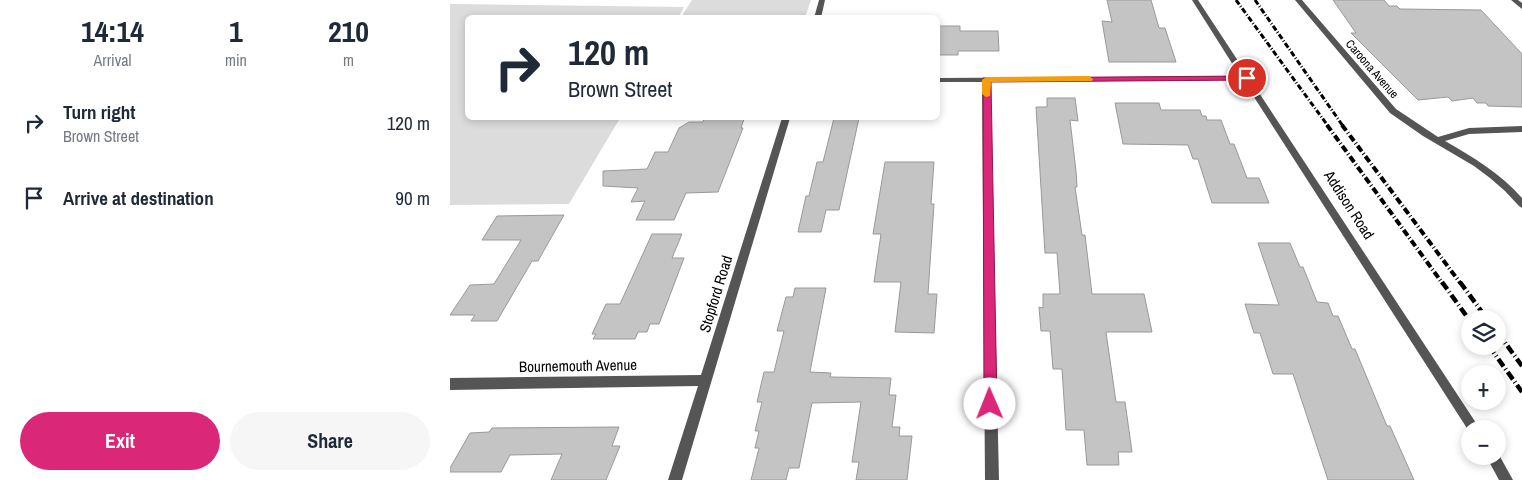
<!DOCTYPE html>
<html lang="en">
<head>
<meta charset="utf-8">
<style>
	:root { --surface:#fff; --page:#f6f6f7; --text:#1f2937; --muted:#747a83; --accent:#db2777 }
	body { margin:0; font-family:"Archivo Narrow",sans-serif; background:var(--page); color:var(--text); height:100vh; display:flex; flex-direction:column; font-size:19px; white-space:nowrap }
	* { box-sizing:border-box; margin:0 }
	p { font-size:16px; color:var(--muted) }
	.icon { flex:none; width:28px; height:28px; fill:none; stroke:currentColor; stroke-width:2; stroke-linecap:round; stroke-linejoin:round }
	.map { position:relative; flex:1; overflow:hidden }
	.drawer { display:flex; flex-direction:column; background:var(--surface); width:450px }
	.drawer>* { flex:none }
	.guide { position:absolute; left:15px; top:15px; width:475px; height:105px; border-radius:8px; box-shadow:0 2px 8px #0003; background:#fff; color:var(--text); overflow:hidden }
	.buttons { position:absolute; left:1011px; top:310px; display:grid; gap:10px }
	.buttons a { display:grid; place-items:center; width:45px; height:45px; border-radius:50%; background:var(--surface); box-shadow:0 2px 8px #0003; font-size:25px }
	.pin { position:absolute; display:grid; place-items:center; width:42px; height:42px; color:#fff; margin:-21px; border:2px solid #fff; border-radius:50%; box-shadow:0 1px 5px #0007 }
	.me { position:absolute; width:55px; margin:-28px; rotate:359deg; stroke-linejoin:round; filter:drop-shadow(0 0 4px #0008) }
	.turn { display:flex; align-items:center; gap:18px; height:105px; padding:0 20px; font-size:22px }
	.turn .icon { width:65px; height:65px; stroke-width:2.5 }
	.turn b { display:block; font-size:35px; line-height:42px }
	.eta { display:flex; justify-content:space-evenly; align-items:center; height:85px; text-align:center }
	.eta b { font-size:30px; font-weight:800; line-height:35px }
	.cta { display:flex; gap:10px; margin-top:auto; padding:10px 20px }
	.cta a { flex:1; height:58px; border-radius:30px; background:var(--accent); color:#fff; font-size:20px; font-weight:800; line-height:58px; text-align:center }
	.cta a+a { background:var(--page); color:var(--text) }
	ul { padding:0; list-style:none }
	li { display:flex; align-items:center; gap:15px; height:75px; padding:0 20px }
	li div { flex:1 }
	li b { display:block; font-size:19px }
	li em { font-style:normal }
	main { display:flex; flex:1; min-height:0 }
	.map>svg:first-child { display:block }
	.green { fill:#dcdcdc }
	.building { fill:#c4c4c4; stroke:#999 }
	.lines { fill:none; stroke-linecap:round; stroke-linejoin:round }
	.minor { fill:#555; fill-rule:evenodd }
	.rail-far2 { stroke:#000; stroke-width:3; stroke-dasharray:5.5 2 1 2; stroke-linecap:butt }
	.rail-far1 { stroke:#000; stroke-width:4; stroke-dasharray:7 2.5 1 2.5; stroke-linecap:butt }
	.rail { stroke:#000; stroke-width:4.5; stroke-dasharray:9 3 1 3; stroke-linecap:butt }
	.route { fill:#db2777; stroke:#8e194d }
	.slow { fill:#f59e0b }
	.labels { text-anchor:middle; stroke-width:4; stroke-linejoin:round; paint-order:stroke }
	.far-street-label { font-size:12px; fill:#000; stroke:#fff }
	.street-label { font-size:15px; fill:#000; stroke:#fff }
</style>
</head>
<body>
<main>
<section class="drawer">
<div class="eta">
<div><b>14:14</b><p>Arrival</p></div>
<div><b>1</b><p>min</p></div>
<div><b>210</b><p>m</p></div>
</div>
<ul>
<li><svg class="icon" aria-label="right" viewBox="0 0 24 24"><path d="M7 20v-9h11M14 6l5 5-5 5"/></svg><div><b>Turn right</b><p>Brown Street</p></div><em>120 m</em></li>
<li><svg class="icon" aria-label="arrive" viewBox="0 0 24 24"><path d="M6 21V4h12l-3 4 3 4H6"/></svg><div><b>Arrive at destination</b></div><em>90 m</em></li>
</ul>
<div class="cta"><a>Exit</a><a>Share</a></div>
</section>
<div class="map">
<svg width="1072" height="480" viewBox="0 0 1072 480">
	<rect width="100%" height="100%" fill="#fff"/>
	<g class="green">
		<polygon points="242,0 361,0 355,17 231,17"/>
		<polygon points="0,4 2,4 234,7 228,18 18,18 18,118 170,118 119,204 0,205"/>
	</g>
	<g class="building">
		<polygon points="657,0 701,0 709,28 715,28 726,62 659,62 652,21 662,22"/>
		<polygon points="883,0 934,0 939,6 947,6 950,9 1031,10 1072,54 1072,107 1038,106 1036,103 1027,103 1023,98 1002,101 998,97 968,100 901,33 906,33"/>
		<polygon points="488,26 510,26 510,31 548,31 549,51 508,51 508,55 488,55"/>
		<polygon points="597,98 625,98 628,121 620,120 626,171 627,187 625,187 632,235 635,235 642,294 694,294 702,332 656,332 666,402 675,402 682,452 668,452 669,465 637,465 634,430 616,430 612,369 603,369 600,331 591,331 589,307 593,308 593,294 610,294 607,253 595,253 586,107 597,107"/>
		<polygon points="665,103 709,103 711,110 750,110 752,116 756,116 757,120 771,120 780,144 784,144 797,178 809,178 819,203 762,203 748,159 743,159 738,145 673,144"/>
		<polygon points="384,118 409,118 389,210 376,210 371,232 348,232 356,196 359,196 367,162 373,162"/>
		<polygon points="254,119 294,119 291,128 293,128 268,192 236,193 224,220 186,220 195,201 181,202 188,188 153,186 153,171 197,169 205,152 218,152 229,128 239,122 253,122"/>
		<polygon points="435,162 484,162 481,204 484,204 478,294 487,294 484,333 445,332 451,282 424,282 431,234 423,234"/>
		<polygon points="114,215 88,261 82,261 47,321 21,321 25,315 0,315 20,285 44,284 71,240 32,240 47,216"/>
		<polygon points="202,234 232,234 222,258 234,258 209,324 200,324 197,332 188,332 185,339 143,339 146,334 142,334 156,304 170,304"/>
		<polygon points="808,243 840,243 850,267 853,267 867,302 878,303 883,316 888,316 902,349 905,349 937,426 940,426 964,480 878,480 843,374 823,374 810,333 804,333 795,304 829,305"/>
		<polygon points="345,288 376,288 360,372 381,373 380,377 441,378 439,395 446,395 442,427 450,427 449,436 462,436 457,480 406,480 409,462 402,462 411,402 362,403 349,468 339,468 336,480 301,480 309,448 305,448 309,431 305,431 312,402 307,402 314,372 324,372 334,331 327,331 336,297 343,297"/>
		<polygon points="169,427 162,446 170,446 156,480 101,480 112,454 60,455 51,472 0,472 0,468 20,433 39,432 42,428"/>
	</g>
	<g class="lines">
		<g class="minor">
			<polygon points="369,0 375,0 371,18 364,18"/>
			<polygon points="742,0 748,0 1030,429 1020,429 1020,433 793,80 540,82 549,480 535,480 532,82 488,82 488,78 790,76"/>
			<path d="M845,0H852L946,109L988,137L1019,128L1072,126V132L1019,134L995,141C1023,157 1050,173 1072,198V208L1069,206L1055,191L1040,178L1024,166L973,136L940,113Z"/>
			<polygon points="1061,0 1068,0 1072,3 1072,9"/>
			<polygon points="332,118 340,118 232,480 218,480 248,386 0,390 0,378 251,375"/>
			<polygon points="1048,453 1063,480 1049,480 1036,456 1048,456"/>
		</g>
		<g class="rail-far2">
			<polyline points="786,0 878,126"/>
			<polyline points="805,0 893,126"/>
		</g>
		<g class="rail-far1">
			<polyline points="877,125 993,284"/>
			<polyline points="892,125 1011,284"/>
		</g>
		<g class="rail">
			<polyline points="992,282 1020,321"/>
			<polyline points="1010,282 1037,319"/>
			<polyline points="1048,333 1072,366"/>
			<polyline points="1039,346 1072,392"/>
		</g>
	</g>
	<polygon class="route" points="797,76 800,76 800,80 541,82 547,404 545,408 540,410 536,408 534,404 533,78"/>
	<polygon class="slow" points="639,76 643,79 642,81 541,82 540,96 536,97 532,94 532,80 536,77"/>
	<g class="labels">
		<g class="far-street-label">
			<text transform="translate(922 69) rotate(49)" y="4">Caroona Avenue</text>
		</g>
		<g class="street-label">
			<text transform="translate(899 205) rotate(57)" y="5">Addison Road</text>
			<text transform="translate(266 294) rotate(-73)" y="5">Stopford Road</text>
			<text transform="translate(128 366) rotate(-1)" y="5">Bournemouth Avenue</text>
		</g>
	</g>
</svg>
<div class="buttons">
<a><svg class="icon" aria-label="layers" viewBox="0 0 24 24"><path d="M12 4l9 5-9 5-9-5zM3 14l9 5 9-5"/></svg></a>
<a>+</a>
<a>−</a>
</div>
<div class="pin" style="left:797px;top:78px;background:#d93025"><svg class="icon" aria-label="arrive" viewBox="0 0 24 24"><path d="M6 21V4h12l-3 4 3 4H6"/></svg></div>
<svg class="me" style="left:540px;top:404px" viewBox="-20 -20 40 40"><circle r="19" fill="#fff"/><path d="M0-13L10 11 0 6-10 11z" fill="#db2777"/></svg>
<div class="guide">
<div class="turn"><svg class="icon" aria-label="right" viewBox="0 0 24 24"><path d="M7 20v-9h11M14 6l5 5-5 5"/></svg><div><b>120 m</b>Brown Street</div></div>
</div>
</div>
</main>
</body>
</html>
